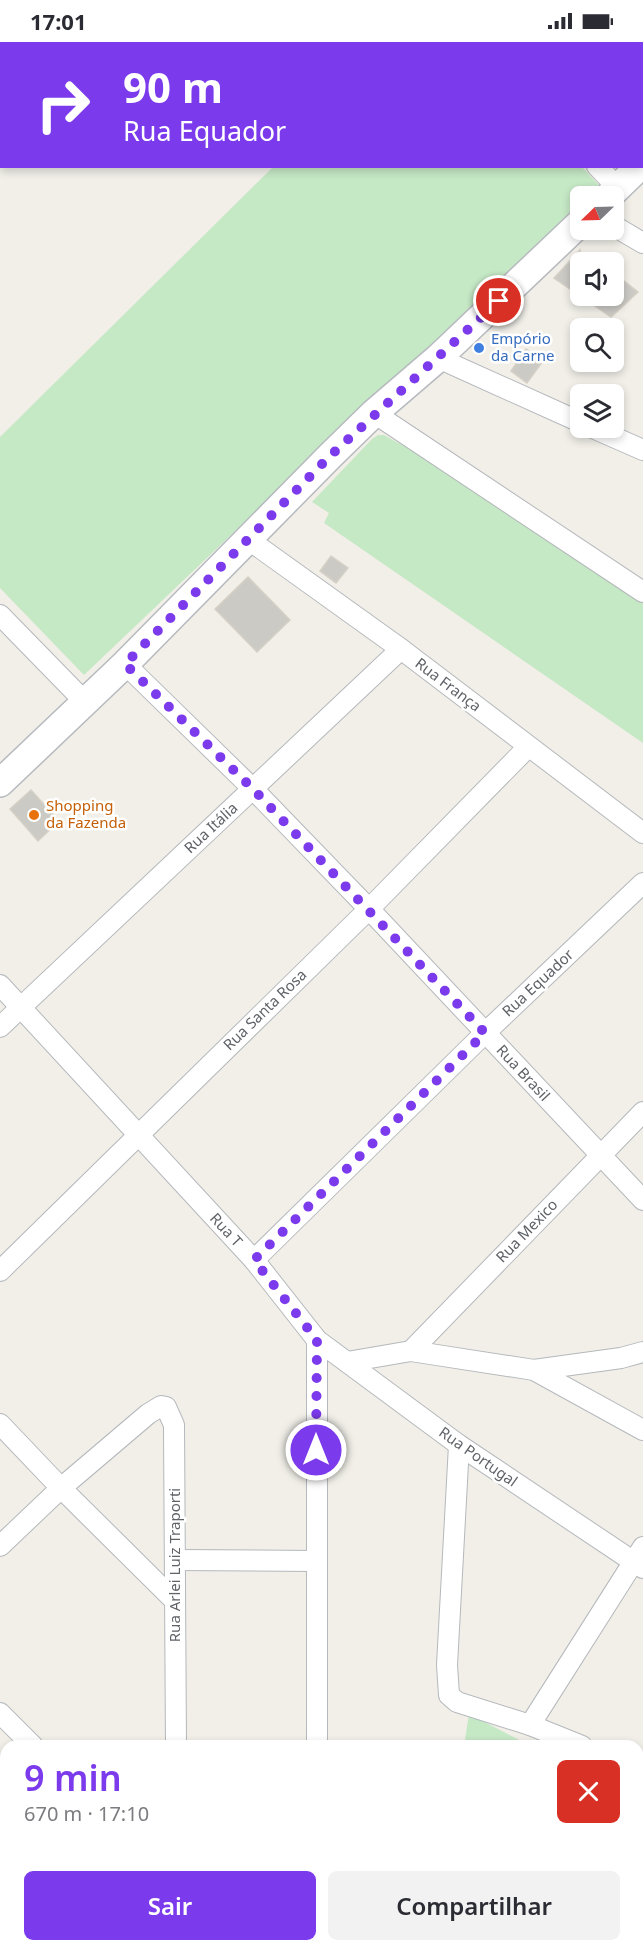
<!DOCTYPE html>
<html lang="pt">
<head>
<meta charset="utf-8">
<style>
	:root { --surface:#fff; --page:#f2f2f3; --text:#2b2b33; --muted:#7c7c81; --accent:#7c3aed }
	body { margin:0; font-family:"Noto Sans",sans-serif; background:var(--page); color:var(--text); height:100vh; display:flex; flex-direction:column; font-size:22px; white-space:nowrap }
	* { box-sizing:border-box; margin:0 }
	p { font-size:20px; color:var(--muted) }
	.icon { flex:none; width:33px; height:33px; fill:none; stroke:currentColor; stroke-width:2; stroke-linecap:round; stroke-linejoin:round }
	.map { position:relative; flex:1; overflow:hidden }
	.sheet { position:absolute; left:0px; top:1698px; width:644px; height:212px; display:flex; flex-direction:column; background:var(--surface); border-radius:18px 18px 0 0; box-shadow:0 3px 9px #0003 }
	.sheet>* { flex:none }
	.top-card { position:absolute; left:0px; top:0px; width:644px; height:126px; box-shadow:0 3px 9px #0003; background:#7c3aed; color:#fff; overflow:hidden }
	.needle { width:39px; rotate:247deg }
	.buttons { position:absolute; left:570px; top:144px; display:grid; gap:12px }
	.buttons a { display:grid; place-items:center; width:54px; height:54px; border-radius:9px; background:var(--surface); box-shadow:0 3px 9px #0003; font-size:30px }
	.pin { position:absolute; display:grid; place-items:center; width:51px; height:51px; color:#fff; margin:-26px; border:3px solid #fff; border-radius:50%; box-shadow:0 2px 6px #0007 }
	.me { position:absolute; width:66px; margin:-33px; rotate:0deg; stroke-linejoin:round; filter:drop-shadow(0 0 4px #0008) }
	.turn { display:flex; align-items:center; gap:21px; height:126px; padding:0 24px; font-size:27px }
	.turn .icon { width:78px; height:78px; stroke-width:2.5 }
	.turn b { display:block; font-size:42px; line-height:51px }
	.round { display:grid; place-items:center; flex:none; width:63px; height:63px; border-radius:9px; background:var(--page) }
	.summary { display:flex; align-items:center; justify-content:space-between; height:102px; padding:0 24px }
	h1 { font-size:36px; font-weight:600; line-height:45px; color:var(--accent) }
	.cta { display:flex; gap:12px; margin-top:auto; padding:12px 24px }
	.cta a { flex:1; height:69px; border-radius:9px; background:var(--accent); color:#fff; font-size:24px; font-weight:600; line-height:69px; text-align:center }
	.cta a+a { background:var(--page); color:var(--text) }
	.status { display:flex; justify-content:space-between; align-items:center; height:42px; padding:0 30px; background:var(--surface); direction:ltr }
	.status svg { height:16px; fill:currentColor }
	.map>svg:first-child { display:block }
	.green { fill:#c5e8c5 }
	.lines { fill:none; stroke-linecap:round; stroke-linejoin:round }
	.stream { stroke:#aadaff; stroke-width:4.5 }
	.building { fill:#cccac5; stroke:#d6d1c6; stroke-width:1.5 }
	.minor-casing { stroke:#b5b8bc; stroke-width:22 }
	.secondary-casing { stroke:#b6babf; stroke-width:30 }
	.minor { stroke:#fff; stroke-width:20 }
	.secondary { stroke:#fff; stroke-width:27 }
	.route { stroke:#7c3aed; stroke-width:10; stroke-dasharray:0 18 }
	.shop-dot { fill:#3f7fe0; stroke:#fff; stroke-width:2 }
	.food-dot { fill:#e8710a; stroke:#fff; stroke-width:2 }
	.labels { text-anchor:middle; stroke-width:5; stroke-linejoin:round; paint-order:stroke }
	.shop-label { font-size:15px; fill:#366cbe; stroke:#fff; text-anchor:start }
	.street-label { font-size:15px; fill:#5f6368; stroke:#fff }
	.food-label { font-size:15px; fill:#c56008; stroke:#fff; text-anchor:start }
</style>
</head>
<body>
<div class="status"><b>17:01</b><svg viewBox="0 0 49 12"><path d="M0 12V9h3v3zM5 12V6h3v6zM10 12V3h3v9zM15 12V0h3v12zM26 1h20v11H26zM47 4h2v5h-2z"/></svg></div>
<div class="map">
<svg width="643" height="1909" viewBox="0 0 643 1909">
	<rect width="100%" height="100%" fill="#f1efe8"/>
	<g class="green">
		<polygon points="213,0 465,0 466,1 215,2"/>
		<polygon points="273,125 582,125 599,143 587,154 580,154 580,161 84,633 0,546 0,395"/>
		<polygon points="378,393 384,393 438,423 643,560 643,701 324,481 329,471 312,460 372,397"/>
		<polygon points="469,1672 531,1704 464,1704"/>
		<polygon points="638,1759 643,1762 643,1844 638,1857"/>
	</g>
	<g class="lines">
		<g class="stream">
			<polyline points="638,1890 643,1888"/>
			<polyline points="372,1909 379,1904"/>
		</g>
	</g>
	<g class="building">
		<polygon points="580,208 580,254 614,254 614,231 638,250 611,275 554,236"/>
		<polygon points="526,307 543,319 527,341 511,329"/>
		<polygon points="331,514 348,526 336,541 320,529"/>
		<polygon points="248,535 290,578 257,610 215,567"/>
		<polygon points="31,748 59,779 38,799 10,767"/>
	</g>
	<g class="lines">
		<g class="minor-casing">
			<g id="minor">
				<polyline points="498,2 499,0"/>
				<polyline points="597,124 618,146"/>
				<polyline points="614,184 643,201"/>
				<polyline points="438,316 580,380"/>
				<polyline points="374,371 643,550"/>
				<polyline points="593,386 643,408"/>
				<polyline points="249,498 401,607 643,791"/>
				<polyline points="0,573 85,660"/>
				<polyline points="125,622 253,747 369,867 643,1158"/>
				<polyline points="0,943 254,1218 317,1298 459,1403 643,1526"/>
				<polyline points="0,985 401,607"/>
				<polyline points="254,1218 485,991 643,841"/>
				<polyline points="0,1229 369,867 528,705"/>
				<polyline points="411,1309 643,1070"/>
				<polyline points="347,1320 411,1309 534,1328 643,1388"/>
				<polyline points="534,1328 621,1316 643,1310"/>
				<polyline points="0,1382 61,1446 175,1559"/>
				<polyline points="459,1403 447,1623 449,1653 457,1660 530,1683 582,1704"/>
				<polyline points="0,1504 61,1446 148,1372 161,1364 166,1365 174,1383 176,1704"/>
				<polyline points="175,1518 316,1519"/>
				<polyline points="0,1671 33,1704"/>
				<polyline points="530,1683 643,1505"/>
				<polyline points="317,1704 317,1298"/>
				<polyline points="638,1727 643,1730"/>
				<polyline points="318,1904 318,1909"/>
				<polyline points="570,1904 582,1909"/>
				<polyline points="0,1906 8,1904"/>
			</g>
		</g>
		<g class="secondary-casing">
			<g id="secondary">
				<polyline points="609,154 640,124"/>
				<polyline points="0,741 125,622 330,414 374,371 438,316 580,181"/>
			</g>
		</g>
		<use href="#minor" class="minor"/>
		<use href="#secondary" class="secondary"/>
	</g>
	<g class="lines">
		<polyline class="route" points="316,1408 317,1298 254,1218 485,991 253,747 125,622 330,414 499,259"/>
	</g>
	<circle class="shop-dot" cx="479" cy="306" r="6"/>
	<circle class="food-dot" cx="34" cy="773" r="6"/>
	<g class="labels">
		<g class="shop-label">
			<text x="491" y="302">Empório<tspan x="491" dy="17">da Carne</tspan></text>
		</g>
		<g class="street-label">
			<text transform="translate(448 643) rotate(37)" y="5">Rua França</text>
			<text transform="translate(211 786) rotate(-43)" y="5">Rua Itália</text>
			<text transform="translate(538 941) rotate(-43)" y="5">Rua Equador</text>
			<text transform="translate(265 968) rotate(-44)" y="5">Rua Santa Rosa</text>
			<text transform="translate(523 1031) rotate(47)" y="5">Rua Brasil</text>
			<text transform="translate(226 1188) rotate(47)" y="5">Rua T</text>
			<text transform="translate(527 1189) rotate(-46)" y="5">Rua Mexico</text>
			<text transform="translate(478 1415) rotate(35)" y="5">Rua Portugal</text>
			<text transform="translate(175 1523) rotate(-90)" y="5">Rua Arlei Luiz Traporti</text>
		</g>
		<g class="food-label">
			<text x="46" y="769">Shopping<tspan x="46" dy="17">da Fazenda</tspan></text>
		</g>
	</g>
</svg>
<div class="buttons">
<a><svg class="needle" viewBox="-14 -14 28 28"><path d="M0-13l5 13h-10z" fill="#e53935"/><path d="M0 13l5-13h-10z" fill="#7c7c81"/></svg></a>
<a><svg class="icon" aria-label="sound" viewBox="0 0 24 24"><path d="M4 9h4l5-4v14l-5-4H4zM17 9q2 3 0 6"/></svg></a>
<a><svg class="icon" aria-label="search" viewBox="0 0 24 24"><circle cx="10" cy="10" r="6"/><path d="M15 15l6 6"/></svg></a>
<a><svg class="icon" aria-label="layers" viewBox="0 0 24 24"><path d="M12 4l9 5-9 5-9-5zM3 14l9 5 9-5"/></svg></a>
</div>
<div class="pin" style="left:499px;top:259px;background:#d93025"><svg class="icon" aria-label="arrive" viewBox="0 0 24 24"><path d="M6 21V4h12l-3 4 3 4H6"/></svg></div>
<svg class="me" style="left:316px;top:1408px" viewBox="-20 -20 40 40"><circle r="17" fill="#7c3aed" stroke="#fff" stroke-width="3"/><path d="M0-11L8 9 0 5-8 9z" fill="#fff"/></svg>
<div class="top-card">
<div class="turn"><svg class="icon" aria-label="right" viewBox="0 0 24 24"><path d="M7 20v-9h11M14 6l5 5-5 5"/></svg><div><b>90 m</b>Rua Equador</div></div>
</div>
<section class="sheet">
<div class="summary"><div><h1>9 min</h1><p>670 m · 17:10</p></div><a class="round" style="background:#d93025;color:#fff"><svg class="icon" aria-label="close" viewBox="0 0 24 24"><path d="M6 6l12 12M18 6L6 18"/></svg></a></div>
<div class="cta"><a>Sair</a><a>Compartilhar</a></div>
</section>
</div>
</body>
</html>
